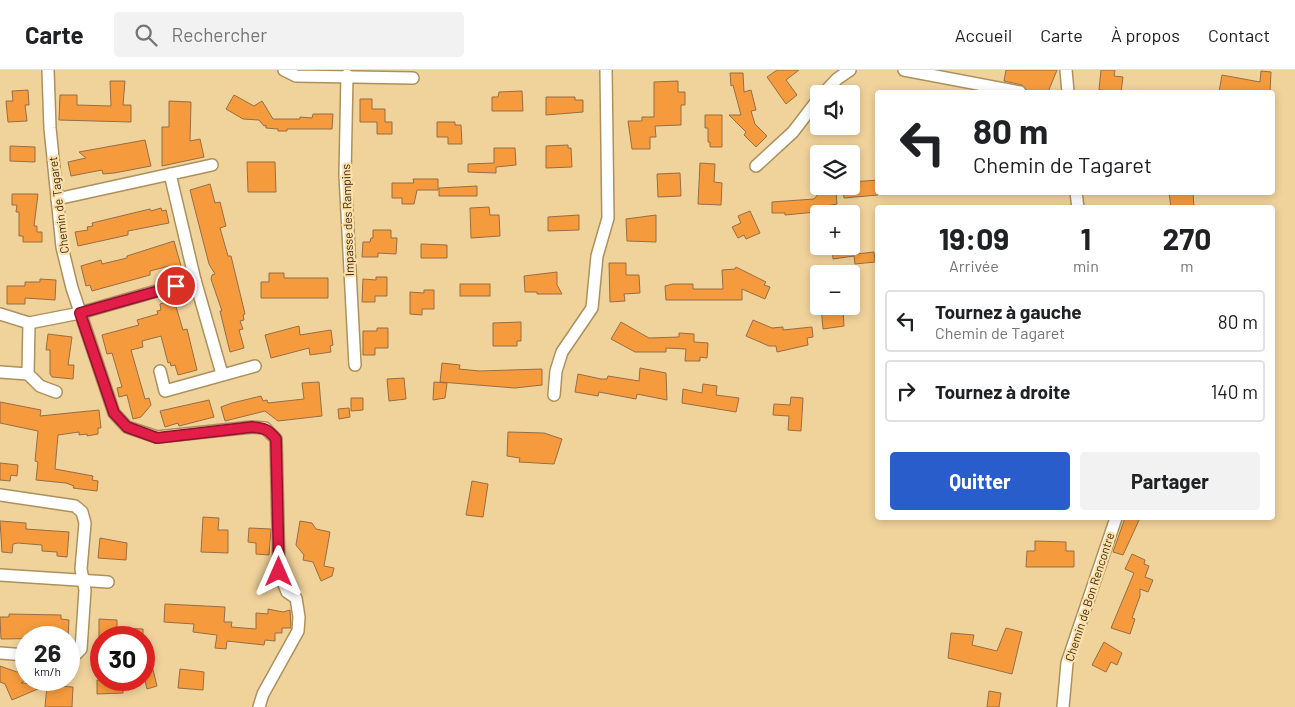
<!DOCTYPE html>
<html lang="fr">
<head>
<meta charset="utf-8">
<style>
	:root { --surface:#fff; --page:#f2f2f2; --text:#202124; --muted:#757577; --line:#e0e0e0; --accent:#295dcb }
	body { margin:0; font-family:Barlow,sans-serif; background:var(--page); color:var(--text); height:100vh; display:flex; flex-direction:column; font-size:19px; white-space:nowrap }
	* { box-sizing:border-box; margin:0 }
	p { font-size:16px; color:var(--muted) }
	.icon { flex:none; width:28px; height:28px; fill:none; stroke:currentColor; stroke-width:2; stroke-linecap:round; stroke-linejoin:round }
	.map { position:relative; flex:1; overflow:hidden }
	.details { position:absolute; left:875px; top:135px; width:400px; height:315px; display:flex; flex-direction:column; background:var(--surface); border-radius:5px; box-shadow:0 2px 8px #0003 }
	.details>* { flex:none }
	.guide { position:absolute; left:875px; top:20px; width:400px; height:105px; border-radius:5px; box-shadow:0 2px 8px #0003; background:#fff; color:var(--text); overflow:hidden }
	.controls { position:absolute; left:810px; top:15px; display:grid; gap:10px }
	.controls a { display:grid; place-items:center; width:50px; height:50px; border-radius:5px; background:var(--surface); box-shadow:0 2px 8px #0003; font-size:25px }
	.speed { position:absolute; left:15px; top:556px; display:flex; gap:10px; font-size:25px; font-weight:700; text-align:center }
	.speed>* { display:grid; place-content:center; width:65px; height:65px; border-radius:50%; background:var(--surface); box-shadow:0 2px 8px #0003; line-height:1 }
	.speed small { font-size:12px; font-weight:400 }
	.speed .limit { border:8px solid #d22; background:#fff; color:#111 }
	.pin { position:absolute; display:grid; place-items:center; width:42px; height:42px; color:#fff; margin:-21px; border:2px solid #fff; border-radius:50%; box-shadow:0 1px 5px #0007 }
	.me { position:absolute; width:55px; margin:-28px; rotate:0deg; stroke-linejoin:round; filter:drop-shadow(0 0 4px #0008) }
	.turn { display:flex; align-items:center; gap:18px; height:105px; padding:0 15px; font-size:22px }
	.turn .icon { width:65px; height:65px; stroke-width:2.5 }
	.turn b { display:block; font-size:35px; line-height:42px }
	.eta { display:flex; justify-content:space-evenly; align-items:center; height:85px; text-align:center }
	.eta b { font-size:30px; font-weight:700; line-height:35px }
	.primary-button { display:flex; gap:10px; margin-top:auto; padding:10px 15px }
	.primary-button a { flex:1; height:58px; border-radius:5px; background:var(--accent); color:#fff; font-size:20px; font-weight:700; line-height:58px; text-align:center }
	.primary-button a+a { background:var(--page); color:var(--text) }
	ul { padding:0; list-style:none }
	li { display:flex; align-items:center; gap:15px; height:62px; margin:0 10px 8px; padding:0 5px; border:2px solid var(--line); border-radius:5px }
	li div { flex:1 }
	li b { display:block; font-size:19px }
	li em { font-style:normal }
	header { display:flex; align-items:center; gap:30px; box-sizing:border-box; height:70px; padding:0 25px; background:var(--surface); border-bottom:1px solid var(--line) }
	header strong { font-size:24px }
	nav { display:flex; gap:28px; margin-inline-start:auto; font-size:18px }
	.search { width:350px; height:45px; background:var(--page); display:flex; align-items:center; gap:12px; box-sizing:border-box; padding:0 18px; border-radius:5px; color:var(--muted); font-size:19px }
	.map>svg:first-child { display:block }
	.building { fill:#f59b3d; stroke:#986d45 }
	.lines { fill:none; stroke-linecap:round; stroke-linejoin:round }
	.minor-casing { stroke:#ad915c; stroke-width:14 }
	.minor { stroke:#fff; stroke-width:11 }
	.route-casing { stroke:#92132f; stroke-width:12 }
	.route { stroke:#e11d48; stroke-width:9 }
	.labels { text-anchor:middle; stroke-width:4.5; stroke-linejoin:round; paint-order:stroke }
	.street-label { font-size:12px; fill:#3a2e18; stroke:#fddfa8 }
</style>
</head>
<body>
<header>
<strong>Carte</strong>
<div class="search"><svg class="icon" aria-label="search" viewBox="0 0 24 24"><circle cx="10" cy="10" r="6"/><path d="M15 15l6 6"/></svg>Rechercher</div>
<nav><a>Accueil</a><a>Carte</a><a>À propos</a><a>Contact</a></nav>
</header>
<div class="map">
<svg width="1295" height="637" viewBox="0 0 1295 637">
	<rect width="100%" height="100%" fill="#f0d29b"/>
	<g class="building">
		<polygon points="777,0 799,0 786,10 797,25 786,34 767,7"/>
		<polygon points="1006,0 1057,0 1048,22 1027,21 1022,15 1004,11"/>
		<polygon points="1101,0 1115,0 1114,6 1123,7 1121,22 1099,20"/>
		<polygon points="1261,1 1271,2 1270,22 1219,22 1222,5 1260,12"/>
		<polygon points="730,3 743,3 744,22 751,20 756,40 751,41 755,54 767,66 756,77 744,65 746,62 729,45 741,45 733,15 731,16"/>
		<polygon points="110,11 125,11 123,35 131,35 131,52 59,50 60,25 77,25 77,35 111,36"/>
		<polygon points="678,11 678,22 685,22 685,35 681,35 681,55 655,56 656,67 650,67 650,79 632,79 628,51 642,51 642,47 654,47 654,12"/>
		<polygon points="28,20 29,35 25,35 27,51 8,52 6,31 13,31 12,21"/>
		<polygon points="522,21 523,41 492,41 492,27 498,27 499,22"/>
		<polygon points="234,25 254,36 262,31 273,49 300,49 300,47 312,48 313,44 333,44 332,59 287,59 287,61 278,61 278,59 266,58 266,55 264,56 259,50 243,49 226,39"/>
		<polygon points="546,27 575,27 575,30 583,30 583,42 546,45"/>
		<polygon points="360,29 372,29 372,39 385,39 385,52 392,52 392,64 377,64 377,52 360,52"/>
		<polygon points="169,31 191,32 190,71 200,69 204,87 162,96 162,57 169,57"/>
		<polygon points="705,45 722,45 722,77 710,77 710,72 708,72 708,58 705,58"/>
		<polygon points="437,52 455,52 455,55 461,55 462,74 448,74 448,67 437,67"/>
		<polygon points="145,70 151,96 114,103 103,104 102,100 71,106 68,92 86,88 79,82"/>
		<polygon points="568,75 568,78 571,78 572,97 546,98 546,76"/>
		<polygon points="10,76 35,77 35,92 10,91"/>
		<polygon points="494,78 515,78 516,95 496,97 496,103 468,102 468,94 494,93"/>
		<polygon points="247,92 275,92 276,122 248,122"/>
		<polygon points="700,93 715,94 714,112 722,113 721,135 698,134"/>
		<polygon points="680,103 681,126 658,127 657,104"/>
		<polygon points="413,109 438,109 438,120 417,120 414,134 402,134 402,128 392,128 392,113 414,113"/>
		<polygon points="878,110 878,125 844,128 843,116 851,116 851,112"/>
		<polygon points="210,114 215,133 220,132 226,156 220,158 228,186 231,186 245,244 243,245 244,250 240,251 243,259 239,260 244,278 230,282 220,241 222,241 211,209 212,205 215,204 209,194 190,120"/>
		<polygon points="477,116 477,126 439,126 439,118"/>
		<polygon points="836,121 837,134 826,136 826,141 785,145 785,143 772,143 772,132 814,129 820,122"/>
		<polygon points="1169,122 1193,122 1194,138 1171,138"/>
		<polygon points="12,124 38,124 34,156 37,156 37,162 42,162 42,172 23,172 23,166 19,166 19,142 16,142 17,135 12,135"/>
		<polygon points="489,137 490,145 499,145 500,166 471,168 470,138"/>
		<polygon points="161,138 162,141 166,140 169,153 128,161 128,165 78,176 75,162 88,160 87,157 93,156 92,153 150,139 151,141"/>
		<polygon points="750,141 760,163 746,169 744,165 738,168 732,157 741,153 738,146"/>
		<polygon points="579,145 579,160 548,161 548,147"/>
		<polygon points="656,145 656,172 627,171 626,149"/>
		<polygon points="373,160 391,160 391,168 397,168 396,184 378,183 378,187 362,187 363,172 370,172 371,168 373,168"/>
		<polygon points="174,171 181,196 170,199 169,196 150,201 150,205 92,221 90,215 86,216 81,196 101,190 102,194 127,188 127,186"/>
		<polygon points="421,174 447,175 447,188 421,188"/>
		<polygon points="832,176 855,176 856,184 874,182 875,192 855,194 854,186 833,189"/>
		<polygon points="609,193 626,193 626,205 639,205 640,223 624,224 625,231 610,232"/>
		<polygon points="736,197 766,212 764,215 770,217 765,229 742,219 742,230 666,230 665,216 673,214 693,214 693,219 723,219 722,200 735,199"/>
		<polygon points="557,202 557,215 562,224 537,224 537,222 525,222 524,206"/>
		<polygon points="269,203 284,203 284,208 328,208 328,228 261,228 261,212 269,212"/>
		<polygon points="376,207 387,207 387,226 375,226 375,232 362,232 363,209 376,210"/>
		<polygon points="40,209 56,210 55,230 25,228 25,234 7,234 7,216 25,216 25,212 40,212"/>
		<rect x="460" y="214" width="30" height="12"/>
		<polygon points="424,220 434,220 434,239 422,239 422,245 410,244 410,222 424,223"/>
		<polygon points="174,230 183,260 187,259 197,300 178,305 175,295 171,296 170,292 168,293 161,266 142,271 143,277 131,280 145,329 149,328 151,335 141,347 133,349 127,325 119,327 117,318 122,317 112,283 107,284 102,265 139,255 137,250 158,244 157,241 161,240 160,234"/>
		<polygon points="821,236 839,236 839,239 843,239 844,256 823,259"/>
		<polygon points="753,250 772,258 783,257 783,260 812,257 813,267 807,268 808,275 777,282 776,276 769,276 746,266"/>
		<polygon points="521,252 521,271 517,271 517,276 493,276 493,253"/>
		<polygon points="621,252 649,268 679,267 679,263 694,264 694,272 708,273 707,288 700,287 700,291 685,291 686,279 666,278 666,282 635,282 611,269"/>
		<polygon points="299,256 300,265 331,260 333,275 330,276 331,282 310,285 309,278 271,288 265,265"/>
		<polygon points="377,258 388,258 388,278 375,278 375,285 363,285 363,261 377,261"/>
		<polygon points="48,264 72,267 68,295 74,295 73,309 52,307 50,304 50,280 46,280"/>
		<polygon points="442,293 460,295 459,299 480,301 542,299 542,315 515,318 440,312"/>
		<polygon points="640,298 666,303 667,330 637,324 636,329 599,322 598,326 575,322 578,304 601,309 607,309 608,306 639,311"/>
		<polygon points="404,308 406,329 389,331 387,309"/>
		<polygon points="319,312 322,346 278,351 265,341 225,351 221,337 232,333 261,326 263,331 267,330 268,333 304,329 302,313"/>
		<polygon points="434,312 447,313 445,328 433,330"/>
		<polygon points="703,314 717,316 716,325 739,328 736,342 682,333 683,319 702,323"/>
		<polygon points="791,327 803,328 801,361 788,360 789,346 773,345 774,334 790,335"/>
		<polygon points="351,328 363,328 363,340 351,341"/>
		<polygon points="209,330 214,347 187,354 179,356 178,353 165,357 160,341"/>
		<polygon points="0,332 41,340 40,346 99,340 101,358 98,358 98,364 87,366 87,364 79,365 79,362 58,365 55,399 93,406 92,410 98,411 97,421 73,418 74,416 66,413 36,410 38,392 35,391 38,361 0,353"/>
		<polygon points="349,338 350,347 339,349 338,339"/>
		<polygon points="508,362 544,363 562,369 554,394 519,392 520,388 507,386"/>
		<polygon points="0,393 18,395 17,406 11,405 10,411 0,410"/>
		<polygon points="472,411 488,414 483,447 466,445"/>
		<polygon points="203,447 219,448 218,460 228,460 228,483 201,482"/>
		<polygon points="1125,448 1140,448 1123,485 1113,482"/>
		<polygon points="0,451 26,453 26,459 69,462 67,487 57,486 57,482 42,481 42,475 18,473 13,474 12,483 2,482"/>
		<polygon points="300,451 312,453 316,459 330,462 324,496 334,498 332,506 321,511 313,492 303,490 304,485 296,475"/>
		<polygon points="249,458 271,459 269,485 256,484 256,473 248,472"/>
		<polygon points="100,468 127,473 126,490 98,488"/>
		<polygon points="1035,471 1066,472 1066,481 1074,481 1074,497 1026,497 1027,481 1035,481"/>
		<polygon points="1132,484 1145,490 1144,494 1149,496 1145,507 1153,510 1148,522 1140,519 1140,526 1132,548 1135,549 1130,564 1111,558 1134,503 1125,499"/>
		<polygon points="165,534 225,537 224,552 232,552 231,557 256,559 256,543 268,544 268,539 283,542 290,540 291,558 282,558 282,563 275,563 275,571 265,570 264,575 227,571 226,579 215,578 217,565 193,562 194,554 164,552"/>
		<polygon points="9,544 61,545 61,549 69,550 68,568 1,569 0,547 9,547"/>
		<polygon points="99,549 117,550 117,558 143,559 143,568 99,568"/>
		<polygon points="1006,558 1022,562 1012,604 948,588 951,563 974,565 972,575 997,581"/>
		<polygon points="1104,572 1122,583 1117,595 1111,592 1106,602 1092,595"/>
		<polygon points="148,579 157,616 147,619 144,606 144,580"/>
		<polygon points="0,596 17,602 24,598 27,610 21,613 73,617 72,637 45,637 47,615 12,630 5,614 0,612"/>
		<polygon points="180,599 204,602 203,620 178,618"/>
		<polygon points="97,610 123,610 123,623 97,624"/>
		<polygon points="989,621 1001,623 999,637 987,637"/>
	</g>
	<g class="lines">
		<g class="minor-casing">
			<g id="minor">
				<polyline points="48,0 50,58 62,177 72,218 114,343 127,357 157,367 252,357 265,358 276,369 279,502 287,522 296,528 299,547 298,561 263,624 259,637"/>
				<polyline points="284,0 296,6 413,8"/>
				<polyline points="904,0 1020,22"/>
				<polyline points="1066,0 1068,22"/>
				<polyline points="347,5 345,105 355,295"/>
				<polyline points="823,24 837,9 850,0"/>
				<polyline points="756,96 793,62 819,28"/>
				<polyline points="170,104 195,210 222,304"/>
				<polyline points="1076,122 1078,138"/>
				<polyline points="57,129 212,95"/>
				<polyline points="0,244 29,253 80,243 195,210"/>
				<polyline points="160,301 165,321 255,296"/>
				<polyline points="0,302 28,304 29,253"/>
				<polyline points="28,304 40,316 56,322"/>
				<polyline points="554,325 556,301 562,282 592,238 597,186 608,148 606,0"/>
				<polyline points="0,425 75,436 82,442 85,453 81,499 85,520 81,579 72,588 69,588"/>
				<polyline points="0,505 108,512"/>
				<polyline points="0,583 26,585"/>
				<polyline points="1063,637 1067,593 1116,448"/>
			</g>
		</g>
		<use href="#minor" class="minor"/>
	</g>
	<g class="lines">
		<g class="route-casing">
			<path id="route" d="M176,216L80,243L114,343L127,357L157,368L252,357C264,358 268,359 276,369L279,502"/>
		</g>
		<use href="#route" class="route"/>
	</g>
	<g class="labels">
		<g class="street-label">
			<text transform="translate(59 135) rotate(-97)" y="4">Chemin de Tagaret</text>
			<text transform="translate(348 150) rotate(-92)" y="4">Impasse des Rampins</text>
			<text transform="translate(1090 527) rotate(-72)" y="4">Chemin de Bon Rencontre</text>
		</g>
	</g>
</svg>
<div class="controls">
<a><svg class="icon" aria-label="sound" viewBox="0 0 24 24"><path d="M4 9h4l5-4v14l-5-4H4zM17 9q2 3 0 6"/></svg></a>
<a><svg class="icon" aria-label="layers" viewBox="0 0 24 24"><path d="M12 4l9 5-9 5-9-5zM3 14l9 5 9-5"/></svg></a>
<a>+</a>
<a>−</a>
</div>
<div class="speed"><div>26<small>km/h</small></div><div class="limit">30</div></div>
<div class="pin" style="left:176px;top:216px;background:#d93025"><svg class="icon" aria-label="arrive" viewBox="0 0 24 24"><path d="M6 21V4h12l-3 4 3 4H6"/></svg></div>
<svg class="me" style="left:279px;top:502px" viewBox="-20 -20 40 40"><path d="M0-17L14 15 0 8-14 15z" fill="#e11d48" stroke="#fff" stroke-width="4"/></svg>
<div class="guide">
<div class="turn"><svg class="icon" aria-label="left" viewBox="0 0 24 24"><path d="M17 20v-9H6M10 6l-5 5 5 5"/></svg><div><b>80 m</b>Chemin de Tagaret</div></div>
</div>
<section class="details">
<div class="eta">
<div><b>19:09</b><p>Arrivée</p></div>
<div><b>1</b><p>min</p></div>
<div><b>270</b><p>m</p></div>
</div>
<ul>
<li><svg class="icon" aria-label="left" viewBox="0 0 24 24"><path d="M17 20v-9H6M10 6l-5 5 5 5"/></svg><div><b>Tournez à gauche</b><p>Chemin de Tagaret</p></div><em>80 m</em></li>
<li><svg class="icon" aria-label="right" viewBox="0 0 24 24"><path d="M7 20v-9h11M14 6l5 5-5 5"/></svg><div><b>Tournez à droite</b></div><em>140 m</em></li>
</ul>
<div class="primary-button"><a>Quitter</a><a>Partager</a></div>
</section>
</div>
</body>
</html>
